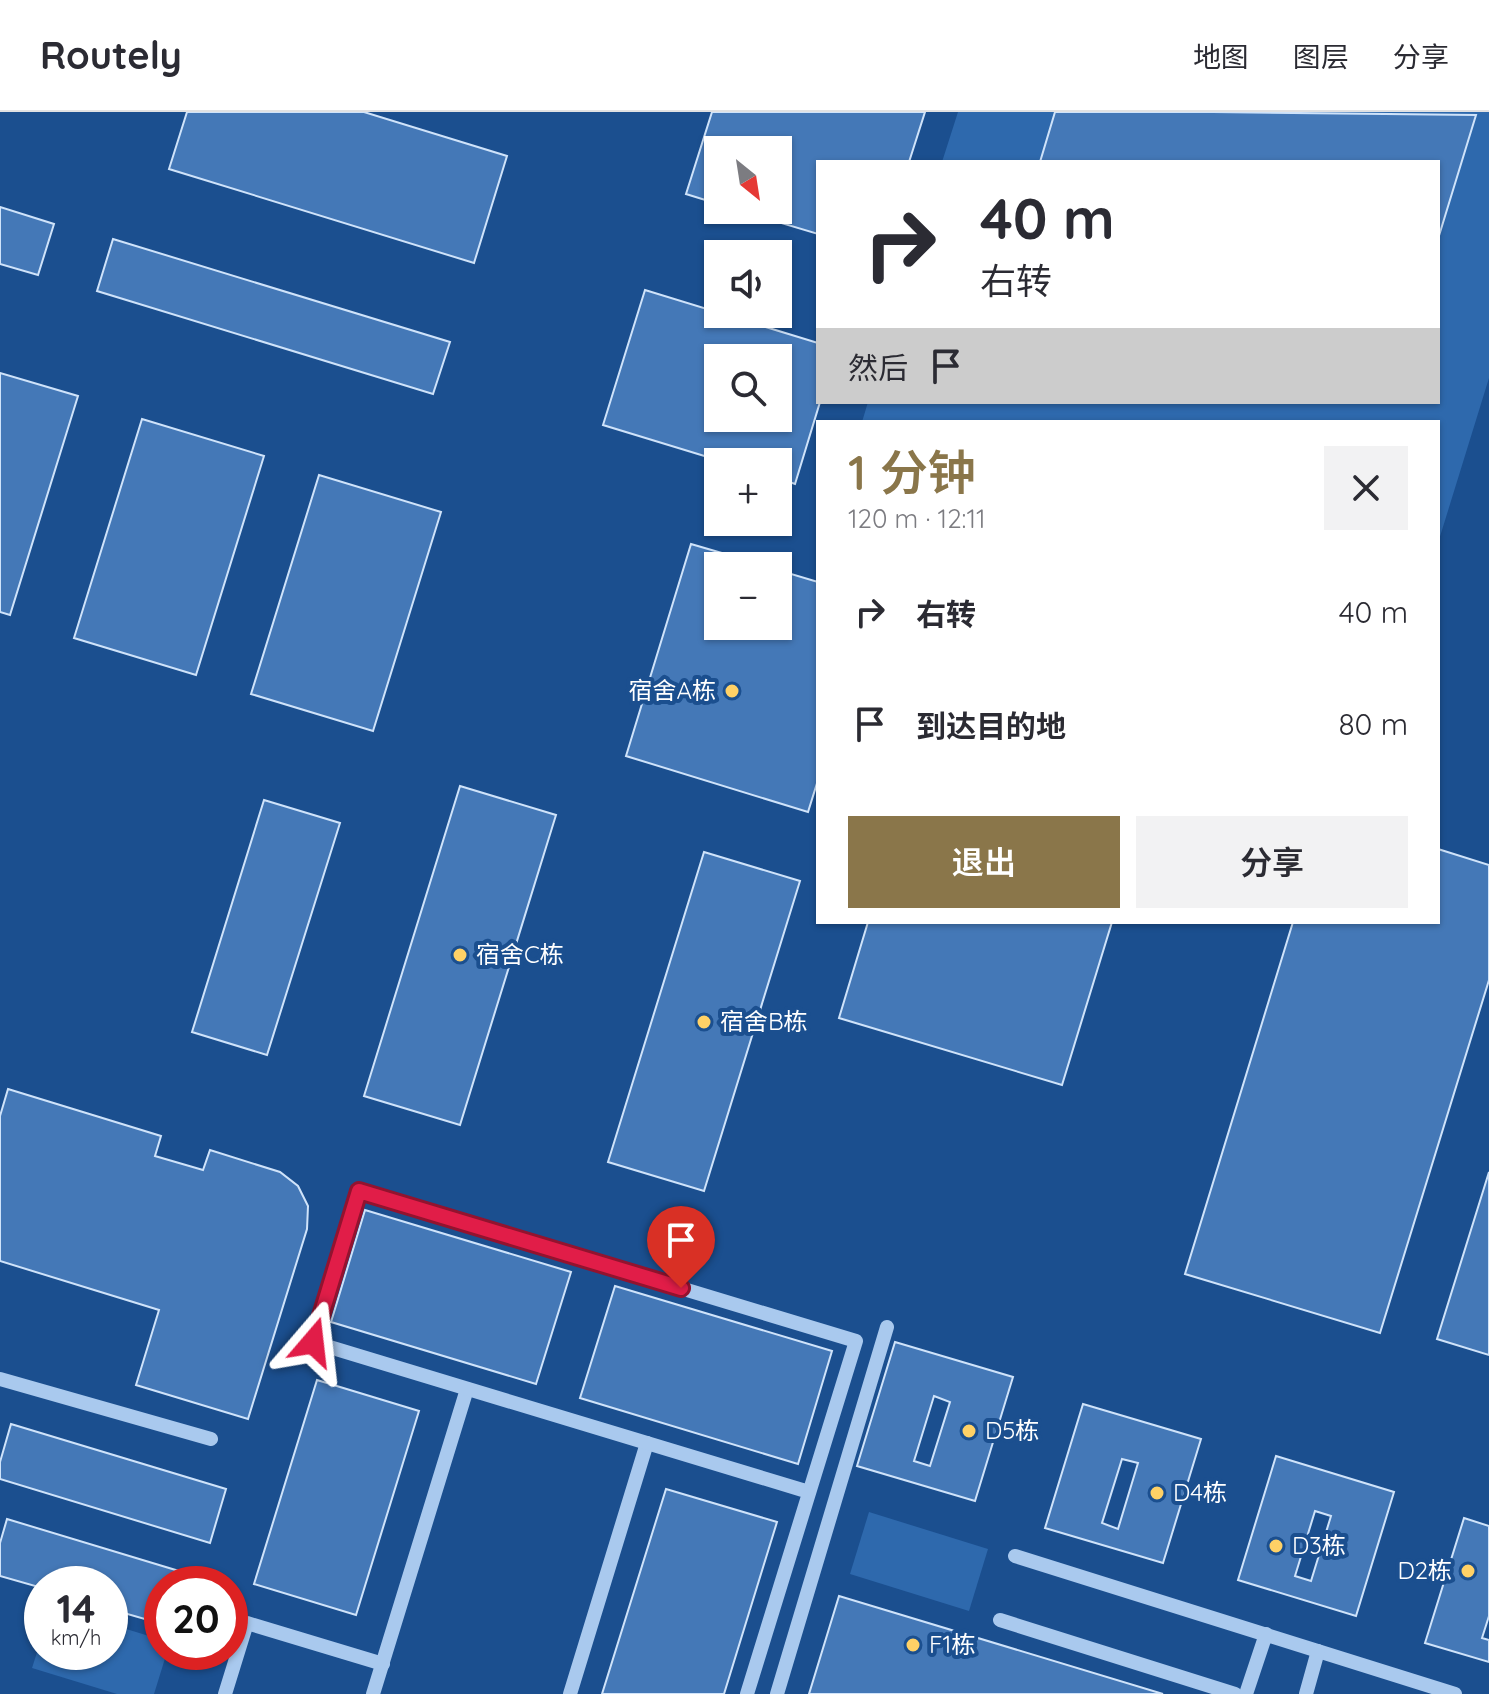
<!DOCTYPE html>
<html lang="zh">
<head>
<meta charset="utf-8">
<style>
	:root { --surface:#fff; --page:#f2f2f3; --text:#2b2b33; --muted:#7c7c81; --line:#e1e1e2; --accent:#8a764a }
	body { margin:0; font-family:Quicksand,"Noto Sans SC",sans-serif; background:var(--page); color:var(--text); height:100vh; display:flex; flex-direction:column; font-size:30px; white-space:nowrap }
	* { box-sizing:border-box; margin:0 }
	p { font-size:26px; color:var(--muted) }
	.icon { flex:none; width:44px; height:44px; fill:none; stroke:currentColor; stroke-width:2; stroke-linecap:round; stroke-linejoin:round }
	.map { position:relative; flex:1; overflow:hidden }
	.drawer { position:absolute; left:816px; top:308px; width:624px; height:504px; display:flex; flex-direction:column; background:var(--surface); border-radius:0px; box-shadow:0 2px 6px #0004 }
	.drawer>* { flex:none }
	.banner { position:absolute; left:816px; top:48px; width:624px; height:244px; border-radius:0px; box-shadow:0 2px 6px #0004; background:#fff; color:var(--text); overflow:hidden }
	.needle { width:52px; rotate:150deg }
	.controls { position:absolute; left:704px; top:24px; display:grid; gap:16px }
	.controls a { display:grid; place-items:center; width:88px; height:88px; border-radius:0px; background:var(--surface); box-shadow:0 2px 6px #0004; font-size:40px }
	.speed { position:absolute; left:24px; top:1454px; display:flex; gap:16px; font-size:40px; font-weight:700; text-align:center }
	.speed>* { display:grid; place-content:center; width:104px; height:104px; border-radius:50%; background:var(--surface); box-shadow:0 2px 6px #0004; line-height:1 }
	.speed small { font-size:20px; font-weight:400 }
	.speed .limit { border:12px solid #d22; background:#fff; color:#111 }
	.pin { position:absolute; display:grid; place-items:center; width:68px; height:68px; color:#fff; margin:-82px -34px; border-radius:50% 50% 50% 0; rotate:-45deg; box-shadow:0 0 8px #0007 }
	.pin .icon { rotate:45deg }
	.me { position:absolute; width:88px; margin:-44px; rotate:17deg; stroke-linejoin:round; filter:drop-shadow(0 0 6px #0008) }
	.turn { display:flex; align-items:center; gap:28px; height:168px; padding:0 32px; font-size:36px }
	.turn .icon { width:104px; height:104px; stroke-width:2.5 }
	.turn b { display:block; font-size:56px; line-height:68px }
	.then { display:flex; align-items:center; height:76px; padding:0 32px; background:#0003; gap:16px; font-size:30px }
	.round { display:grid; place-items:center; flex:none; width:84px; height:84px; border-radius:0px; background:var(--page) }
	.summary { display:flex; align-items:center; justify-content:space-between; height:136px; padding:0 32px }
	h1 { font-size:48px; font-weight:600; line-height:60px; color:var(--accent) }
	.button { display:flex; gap:16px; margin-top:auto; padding:16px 32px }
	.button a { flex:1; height:92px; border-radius:0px; background:var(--accent); color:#fff; font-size:32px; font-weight:600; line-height:92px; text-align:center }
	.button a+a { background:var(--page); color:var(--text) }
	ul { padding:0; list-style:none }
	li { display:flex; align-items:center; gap:24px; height:112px; padding:0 32px }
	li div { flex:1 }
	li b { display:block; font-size:30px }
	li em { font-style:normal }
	header { display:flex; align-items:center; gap:48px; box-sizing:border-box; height:112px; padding:0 40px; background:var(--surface); border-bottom:2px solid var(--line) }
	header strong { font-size:38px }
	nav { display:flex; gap:44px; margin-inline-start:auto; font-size:28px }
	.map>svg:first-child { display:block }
	.green { fill:#2e69ad }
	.building { fill:#4478b7; stroke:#cfe3fa; stroke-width:2; fill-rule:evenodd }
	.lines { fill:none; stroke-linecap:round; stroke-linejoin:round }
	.minor { stroke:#a9c9ee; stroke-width:14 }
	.route-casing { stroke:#92132f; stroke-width:20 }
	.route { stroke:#e11d48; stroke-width:14 }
	.poi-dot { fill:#ffd166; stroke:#1b4f8f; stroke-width:3 }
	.labels { text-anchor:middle; stroke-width:8; stroke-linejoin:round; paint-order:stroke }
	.poi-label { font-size:24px; fill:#fff; stroke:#1b4f8f; text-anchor:start }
</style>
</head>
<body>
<header>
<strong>Routely</strong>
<nav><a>地图</a><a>图层</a><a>分享</a></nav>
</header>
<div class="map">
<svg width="1489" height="1582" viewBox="0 0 1489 1582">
	<rect width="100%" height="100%" fill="#1b4f8f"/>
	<g class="green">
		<polygon points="958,0 1489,0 1489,266 1438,431 1438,310 862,310 868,290 1438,290 1438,50 942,50"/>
		<polygon points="869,1400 988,1437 969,1499 850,1462"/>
		<polygon points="110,1512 162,1528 162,1540 167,1540 154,1582 117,1582 32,1556 42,1525 42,1540 110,1540"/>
	</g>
	<g class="building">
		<polygon points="187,0 364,0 507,44 474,151 169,57"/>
		<polygon points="712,0 925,0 909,50 818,50 818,122 738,98 778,98 778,38 718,38 718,92 686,82"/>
		<polygon points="1055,0 1213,0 1476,3 1438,127 1438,50 1040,50"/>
		<polygon points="0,95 54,112 38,163 0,152"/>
		<polygon points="113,127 450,230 433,282 97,179"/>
		<path d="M645,178L818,231L820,290L795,372L778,366V350H724L603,313ZM718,246H778V306H718Z"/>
		<polygon points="0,261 78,284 10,503 0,500"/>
		<polygon points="142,307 264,344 196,563 74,526"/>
		<polygon points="319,363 441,400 373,619 251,582"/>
		<polygon points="691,432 766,454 718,454 718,514 778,514 778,458 818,470 818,668 808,700 626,644"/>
		<polygon points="460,674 556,703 460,1013 364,984"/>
		<polygon points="264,688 340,711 267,943 192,920"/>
		<polygon points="1438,737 1489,753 1489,868 1380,1221 1185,1162 1293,810 1438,810"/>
		<polygon points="704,740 800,769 704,1079 608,1050"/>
		<polygon points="868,810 1112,810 1062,973 839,906"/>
		<polygon points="8,977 161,1024 155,1044 203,1058 210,1038 280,1060 298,1074 308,1094 307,1117 248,1307 136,1273 159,1198 0,1149 0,1004"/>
		<polygon points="1489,1060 1489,1243 1437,1227"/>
		<polygon points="365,1098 571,1160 536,1272 331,1210"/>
		<polygon points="615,1174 832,1239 798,1352 580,1286"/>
		<path d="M895,1230L1013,1265L975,1389L857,1354ZM934,1284L950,1290L930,1354L914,1349Z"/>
		<polygon points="317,1268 419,1299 356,1503 254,1472"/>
		<path d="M1083,1292L1201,1327L1163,1451L1045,1416ZM1122,1347L1138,1351L1118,1417L1102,1411Z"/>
		<polygon points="11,1312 226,1377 210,1431 0,1367 0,1350"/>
		<path d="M1276,1344L1394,1380L1356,1504L1238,1468ZM1315,1399L1331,1404L1311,1469L1295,1464Z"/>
		<polygon points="666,1377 777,1410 724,1582 602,1582"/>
		<polygon points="1464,1406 1489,1414 1489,1504 1482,1526 1489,1528 1489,1550 1425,1531"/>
		<polygon points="7,1407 212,1469 211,1472 162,1472 162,1512 110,1497 110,1472 42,1472 42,1476 0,1464 0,1431"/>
		<polygon points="839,1484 1163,1582 809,1582"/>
	</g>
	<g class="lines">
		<g class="minor">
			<polyline points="0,1267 211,1327"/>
			<polyline points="1015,1444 1455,1582"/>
			<polyline points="1000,1508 1235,1582"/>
			<polyline points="225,1582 247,1511 383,1552"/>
			<polyline points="373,1582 467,1277"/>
			<polyline points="570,1582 647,1331"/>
			<polyline points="747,1582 856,1229 359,1079 313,1230 809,1380"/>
			<polyline points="777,1582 887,1215"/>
			<polyline points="1246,1582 1266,1522"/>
			<polyline points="1306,1582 1318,1539"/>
		</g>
	</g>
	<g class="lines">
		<g class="route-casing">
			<polyline id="route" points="313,1230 359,1079 681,1176"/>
		</g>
		<use href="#route" class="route"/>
	</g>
	<g class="poi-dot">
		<circle cx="732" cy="579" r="8"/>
		<circle cx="460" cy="843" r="8"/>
		<circle cx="704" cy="910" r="8"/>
		<circle cx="969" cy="1319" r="8"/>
		<circle cx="1157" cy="1381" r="8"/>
		<circle cx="1276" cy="1434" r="8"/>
		<circle cx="1468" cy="1459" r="8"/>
		<circle cx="913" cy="1533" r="8"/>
	</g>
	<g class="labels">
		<g class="poi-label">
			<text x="716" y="587" text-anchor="end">宿舍A栋</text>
			<text x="476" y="851">宿舍C栋</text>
			<text x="720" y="918">宿舍B栋</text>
			<text x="985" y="1327">D5栋</text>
			<text x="1173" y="1389">D4栋</text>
			<text x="1292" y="1442">D3栋</text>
			<text x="1452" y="1467" text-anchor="end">D2栋</text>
			<text x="929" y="1541">F1栋</text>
		</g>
	</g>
</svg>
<div class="controls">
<a><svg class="needle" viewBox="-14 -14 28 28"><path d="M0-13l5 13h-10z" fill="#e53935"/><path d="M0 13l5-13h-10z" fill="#7c7c81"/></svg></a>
<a><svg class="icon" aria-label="sound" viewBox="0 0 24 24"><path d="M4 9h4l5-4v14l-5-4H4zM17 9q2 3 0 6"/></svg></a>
<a><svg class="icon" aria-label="search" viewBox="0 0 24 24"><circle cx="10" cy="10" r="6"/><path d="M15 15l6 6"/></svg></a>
<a>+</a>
<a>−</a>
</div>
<div class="speed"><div>14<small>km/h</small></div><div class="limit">20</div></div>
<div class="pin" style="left:681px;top:1176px;background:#d93025"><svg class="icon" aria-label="arrive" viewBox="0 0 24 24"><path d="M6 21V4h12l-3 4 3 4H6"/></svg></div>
<svg class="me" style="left:313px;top:1230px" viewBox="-20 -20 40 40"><path d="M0-17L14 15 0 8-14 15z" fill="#e11d48" stroke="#fff" stroke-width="4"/></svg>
<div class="banner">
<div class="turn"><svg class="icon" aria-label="right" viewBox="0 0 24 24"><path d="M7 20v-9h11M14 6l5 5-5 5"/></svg><div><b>40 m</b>右转</div></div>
<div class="then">然后<svg class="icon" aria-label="arrive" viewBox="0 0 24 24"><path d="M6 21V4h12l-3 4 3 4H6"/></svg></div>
</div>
<section class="drawer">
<div class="summary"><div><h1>1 分钟</h1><p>120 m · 12:11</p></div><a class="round"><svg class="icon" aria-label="close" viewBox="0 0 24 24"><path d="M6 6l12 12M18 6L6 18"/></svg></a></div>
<ul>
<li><svg class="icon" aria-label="right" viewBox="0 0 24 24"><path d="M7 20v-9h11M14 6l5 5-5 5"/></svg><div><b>右转</b></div><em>40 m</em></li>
<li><svg class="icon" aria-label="arrive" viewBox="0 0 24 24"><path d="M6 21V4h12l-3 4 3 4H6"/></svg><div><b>到达目的地</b></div><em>80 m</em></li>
</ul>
<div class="button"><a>退出</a><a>分享</a></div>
</section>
</div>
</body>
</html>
